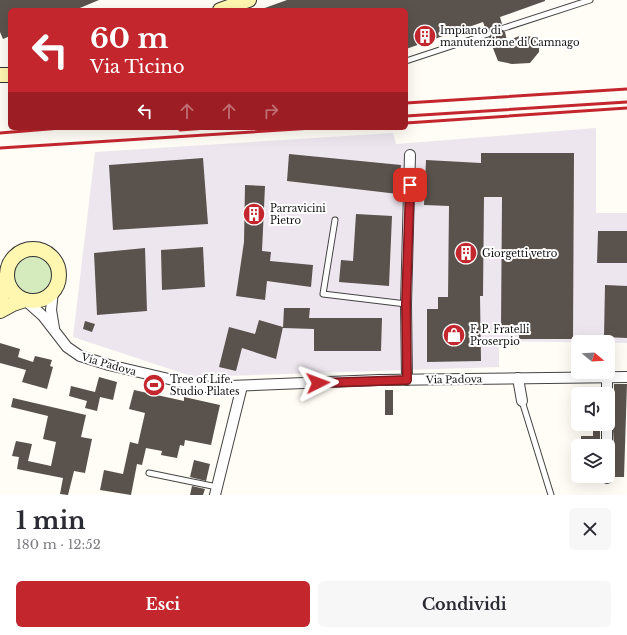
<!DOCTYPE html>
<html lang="it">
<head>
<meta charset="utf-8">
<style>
	:root { --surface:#fff; --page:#f7f7f7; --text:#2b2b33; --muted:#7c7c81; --accent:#c4262e }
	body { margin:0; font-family:"Libre Baskerville",serif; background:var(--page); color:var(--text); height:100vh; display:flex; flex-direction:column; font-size:15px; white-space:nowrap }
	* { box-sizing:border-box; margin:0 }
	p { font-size:13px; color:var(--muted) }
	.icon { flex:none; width:22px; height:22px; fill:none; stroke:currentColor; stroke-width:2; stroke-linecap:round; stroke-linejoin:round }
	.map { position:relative; height:495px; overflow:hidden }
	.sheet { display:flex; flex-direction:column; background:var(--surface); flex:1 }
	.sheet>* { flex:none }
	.guide { position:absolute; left:8px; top:8px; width:400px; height:122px; border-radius:6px; box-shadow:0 4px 16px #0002; background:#c4262e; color:#fff; overflow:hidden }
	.needle { width:26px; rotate:108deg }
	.fabs { position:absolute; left:571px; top:335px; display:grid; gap:8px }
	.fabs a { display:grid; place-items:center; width:44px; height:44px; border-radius:6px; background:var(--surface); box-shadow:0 4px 16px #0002; font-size:20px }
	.pin { position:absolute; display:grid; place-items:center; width:34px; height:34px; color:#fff; margin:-17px; border-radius:8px; box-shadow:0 2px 6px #0006 }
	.me { position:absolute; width:44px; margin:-22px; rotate:87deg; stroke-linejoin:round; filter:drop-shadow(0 0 3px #0008) }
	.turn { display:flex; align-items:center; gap:14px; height:84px; padding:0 16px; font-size:18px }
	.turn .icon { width:52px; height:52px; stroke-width:2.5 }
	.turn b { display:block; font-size:28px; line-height:34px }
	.lanes { display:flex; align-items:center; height:38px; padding:0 16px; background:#0003; justify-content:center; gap:20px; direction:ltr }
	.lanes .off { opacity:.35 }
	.round { display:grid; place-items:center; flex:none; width:42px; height:42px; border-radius:6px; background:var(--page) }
	.overview { display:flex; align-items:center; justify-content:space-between; height:68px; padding:0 16px }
	h1 { font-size:24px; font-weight:700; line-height:30px }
	.primary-button { display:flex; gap:8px; margin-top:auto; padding:8px 16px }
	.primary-button a { flex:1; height:46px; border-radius:6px; background:var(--accent); color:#fff; font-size:16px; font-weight:700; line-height:46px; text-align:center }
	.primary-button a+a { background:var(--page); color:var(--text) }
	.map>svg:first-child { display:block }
	.industrial { fill:#eee6ef }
	.green { fill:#d5ebbd }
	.building { fill:#5a524d }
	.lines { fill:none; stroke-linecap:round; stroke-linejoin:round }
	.lane-casing { stroke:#444; stroke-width:7 }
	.street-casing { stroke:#444; stroke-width:12 }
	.secondary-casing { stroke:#333; stroke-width:16 }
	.lane { stroke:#fff; stroke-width:5 }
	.street { stroke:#fff; stroke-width:10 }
	.secondary { stroke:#fff6b0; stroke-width:14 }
	.rail { stroke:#c4262e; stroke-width:3 }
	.route-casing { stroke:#7f191e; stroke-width:10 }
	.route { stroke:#c4262e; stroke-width:7 }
	.labels { text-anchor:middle; stroke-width:4; stroke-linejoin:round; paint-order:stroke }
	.poi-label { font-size:10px; fill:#111; stroke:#fff; text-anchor:start }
	.street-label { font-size:10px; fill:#111; stroke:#fff }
</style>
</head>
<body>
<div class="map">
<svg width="627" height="495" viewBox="0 0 627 495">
	<rect width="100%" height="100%" fill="#fffdf5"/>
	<polygon class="industrial" points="596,128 596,213 627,213 627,343 499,341 499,367 194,377 73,337 95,152 393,133 396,144"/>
	<circle class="green" cx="34" cy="276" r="20"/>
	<g class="building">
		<polygon points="0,0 99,0 75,10 10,10 10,36 3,39 0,32"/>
		<polygon points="287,0 545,0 545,1 500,17 502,24 500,29 505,32 507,41 522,35 533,37 539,46 539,52 530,63 512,64 498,61 489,38 492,32 486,30 483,22 406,49 406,10 262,10 262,9"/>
		<polygon points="481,153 574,153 573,339 519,339 519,329 501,328 502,197 484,197 483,296 480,296 481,361 427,362 427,309 438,309 438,297 448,297 449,206 424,205 426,160 481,163"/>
		<polygon points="289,154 401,165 398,194 287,181"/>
		<polygon points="203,158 208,224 113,230 109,165"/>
		<polygon points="245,185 265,186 262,251 271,252 270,261 313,265 311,287 267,281 265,300 236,296 244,242"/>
		<polygon points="356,214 392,216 389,286 339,282 341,260 353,261"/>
		<polygon points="598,231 627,231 627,263 597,263"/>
		<polygon points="203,247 205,287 162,290 161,250"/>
		<polygon points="145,248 147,311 97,315 94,253"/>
		<polygon points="605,285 627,286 627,338 604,337"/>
		<polygon points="284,308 310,308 309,318 382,318 381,351 314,351 314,329 283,328"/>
		<polygon points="259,320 283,327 276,359 242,348 236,371 219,367 229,327 255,334"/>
		<polygon points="85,321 95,324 92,332 83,329"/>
		<polygon points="0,343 20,349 18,357 33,362 35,356 52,360 50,366 53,367 47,389 22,382 26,370 0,363"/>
		<polygon points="99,377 117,382 113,400 100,397 97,411 85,408 87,401 69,396 71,386 95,392"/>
		<polygon points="614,384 627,384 624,477 614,477 611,471 611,451 614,446 612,413 614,413"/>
		<polygon points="134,390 184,401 184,397 220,405 211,445 185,440 184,446 180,445 177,458 161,455 162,451 146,448 142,465 137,464 131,495 100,490 104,470 123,474 130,442 138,444 145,413 129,409"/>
		<rect x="385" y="390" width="8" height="25"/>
		<polygon points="13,398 86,415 81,437 92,439 85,473 74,471 68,495 60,494 63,478 17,469 19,457 12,456 16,441 32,444 28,461 51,466 56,442 43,439 48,416 11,407"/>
		<polygon points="593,424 600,424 600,446 581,446 581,436 593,436"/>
		<polygon points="194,460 210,464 206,481 190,477"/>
		<polygon points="192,486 205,489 203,495 190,495"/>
	</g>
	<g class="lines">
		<g class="lane-casing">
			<g id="lane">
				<polyline points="504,28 590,0"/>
				<polyline points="406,61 488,34"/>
				<polyline points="335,220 323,294 406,304"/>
				<polyline points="522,401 551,495"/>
				<polyline points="149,473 217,487"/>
			</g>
		</g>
		<g class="street-casing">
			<g id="street">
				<polyline points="53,291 51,310 54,328"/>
				<polyline points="25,300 43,316 67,347 80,356 109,365 203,387 379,380 627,377"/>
				<polyline points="607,377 607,394"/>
				<polyline points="518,378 522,401"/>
				<polyline points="407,380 406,304 410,155"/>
				<polyline points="607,424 607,446"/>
				<polyline points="607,476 607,478"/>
				<polyline points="215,495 242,386"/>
			</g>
		</g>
		<g class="secondary-casing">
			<g id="secondary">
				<polyline points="220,10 249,0"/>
				<polyline points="0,75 10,75"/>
				<circle cx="33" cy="275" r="26"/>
				<polyline points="0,300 6,288 6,277"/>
				<polyline points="0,311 13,304 25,300"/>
			</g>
		</g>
		<use href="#lane" class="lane"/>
		<use href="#street" class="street"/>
		<use href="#secondary" class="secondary"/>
		<g class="rail">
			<polyline points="406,103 627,89"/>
			<polyline points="406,116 627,102"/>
			<polyline points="406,123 627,108"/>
			<polyline points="180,130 207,128"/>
			<polyline points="0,133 61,128"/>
			<polyline points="0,148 313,128"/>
		</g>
	</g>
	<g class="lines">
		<g class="route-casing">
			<polyline id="route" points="318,383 407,380 406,304 410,185"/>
		</g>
		<use href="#route" class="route"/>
	</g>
	<defs>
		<g id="building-disc" transform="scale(1.15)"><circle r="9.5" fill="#c4262e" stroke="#fff"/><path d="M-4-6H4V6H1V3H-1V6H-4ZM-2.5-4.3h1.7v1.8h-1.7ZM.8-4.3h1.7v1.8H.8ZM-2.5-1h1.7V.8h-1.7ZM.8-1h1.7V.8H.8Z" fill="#fff"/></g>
		<g id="shop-disc" transform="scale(1.15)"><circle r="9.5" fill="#c4262e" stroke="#fff"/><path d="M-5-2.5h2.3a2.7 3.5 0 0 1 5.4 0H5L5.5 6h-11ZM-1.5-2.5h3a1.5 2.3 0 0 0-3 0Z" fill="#fff"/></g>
		<g id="stadium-disc" transform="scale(1.15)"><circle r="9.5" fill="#c4262e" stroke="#fff"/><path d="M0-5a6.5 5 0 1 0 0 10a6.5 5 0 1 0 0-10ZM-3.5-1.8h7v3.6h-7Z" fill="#fff"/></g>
	</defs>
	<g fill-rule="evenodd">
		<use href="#building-disc" x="425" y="36"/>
		<use href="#building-disc" x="254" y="214"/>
		<use href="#building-disc" x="466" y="253"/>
		<use href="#shop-disc" x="454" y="335"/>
		<use href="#stadium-disc" x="154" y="385"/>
	</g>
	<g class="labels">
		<g class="poi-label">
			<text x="440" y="34">Impianto di<tspan x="440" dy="12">manutenzione di Camnago</tspan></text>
			<text x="270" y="212">Parravicini<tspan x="270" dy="12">Pietro</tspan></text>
			<text x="482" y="257">Giorgetti vetro</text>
			<text x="470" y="333">F. P. Fratelli<tspan x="470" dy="12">Proserpio</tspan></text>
			<text x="170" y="383">Tree of Life.<tspan x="170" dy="12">Studio Pilates</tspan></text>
		</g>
		<g class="street-label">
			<text transform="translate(109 364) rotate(16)" y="4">Via Padova</text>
			<text transform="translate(454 379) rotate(-1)" y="4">Via Padova</text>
		</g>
	</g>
</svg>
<div class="fabs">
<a><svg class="needle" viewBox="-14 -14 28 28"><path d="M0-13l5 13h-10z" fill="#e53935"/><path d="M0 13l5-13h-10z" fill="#7c7c81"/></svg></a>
<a><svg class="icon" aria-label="sound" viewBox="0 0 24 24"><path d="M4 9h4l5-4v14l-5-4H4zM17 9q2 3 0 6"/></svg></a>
<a><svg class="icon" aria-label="layers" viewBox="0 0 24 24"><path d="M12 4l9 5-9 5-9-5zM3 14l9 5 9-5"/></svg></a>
</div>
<div class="pin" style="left:410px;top:185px;background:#d93025"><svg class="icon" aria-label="arrive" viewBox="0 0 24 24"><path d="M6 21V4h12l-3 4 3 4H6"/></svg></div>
<svg class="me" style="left:318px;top:383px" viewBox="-20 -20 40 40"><path d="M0-17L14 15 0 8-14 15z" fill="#c4262e" stroke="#fff" stroke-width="4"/></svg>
<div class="guide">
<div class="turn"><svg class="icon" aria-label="left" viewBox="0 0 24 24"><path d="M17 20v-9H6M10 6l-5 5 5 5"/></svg><div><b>60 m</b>Via Ticino</div></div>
<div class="lanes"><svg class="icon" aria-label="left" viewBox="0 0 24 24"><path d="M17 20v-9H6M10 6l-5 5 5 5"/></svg><svg class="icon off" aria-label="ahead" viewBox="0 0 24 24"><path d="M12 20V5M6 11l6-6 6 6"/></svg><svg class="icon off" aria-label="ahead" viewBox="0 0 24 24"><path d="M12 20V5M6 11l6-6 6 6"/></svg><svg class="icon off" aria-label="right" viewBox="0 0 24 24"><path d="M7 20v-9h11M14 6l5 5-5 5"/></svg></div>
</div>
</div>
<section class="sheet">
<div class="overview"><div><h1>1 min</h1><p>180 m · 12:52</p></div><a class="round"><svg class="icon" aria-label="close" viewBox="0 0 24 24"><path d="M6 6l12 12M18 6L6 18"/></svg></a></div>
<div class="primary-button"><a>Esci</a><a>Condividi</a></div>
</section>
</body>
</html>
